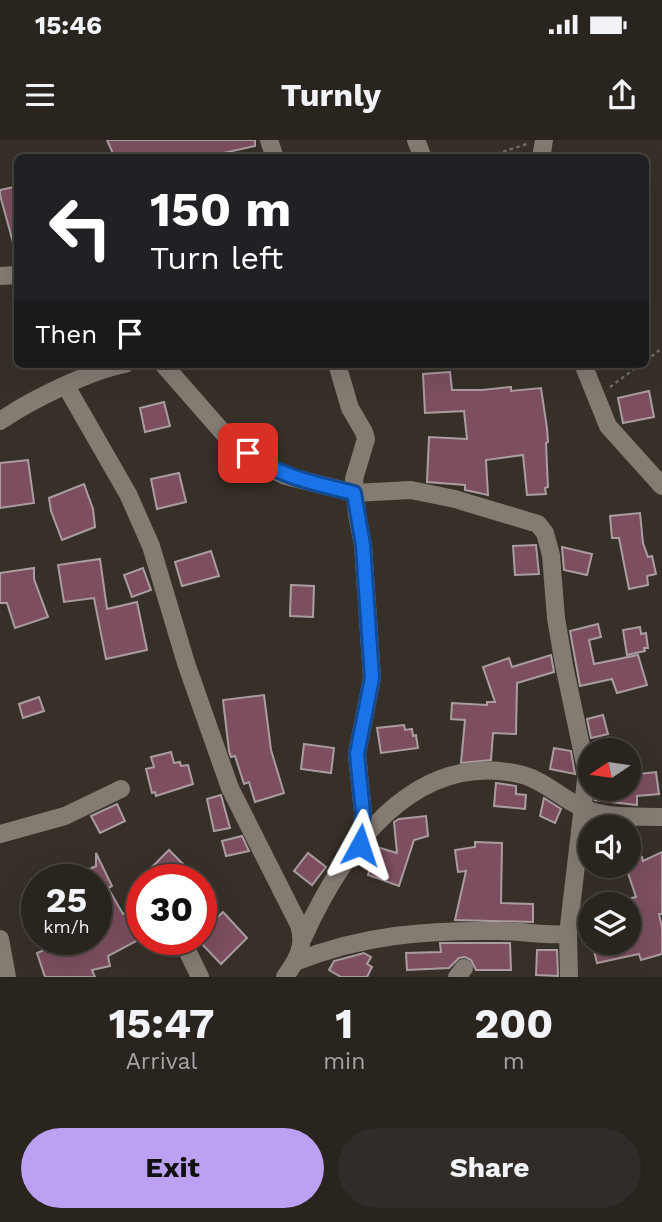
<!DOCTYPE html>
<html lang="en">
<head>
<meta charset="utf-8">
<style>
	:root { --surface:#29241e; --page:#312c27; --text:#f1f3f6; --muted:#a5a4a4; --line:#45413c; --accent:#bca0f2 }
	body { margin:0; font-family:"Work Sans",sans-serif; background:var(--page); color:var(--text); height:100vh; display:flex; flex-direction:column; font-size:26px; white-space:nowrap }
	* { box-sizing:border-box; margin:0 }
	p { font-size:23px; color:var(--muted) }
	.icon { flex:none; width:38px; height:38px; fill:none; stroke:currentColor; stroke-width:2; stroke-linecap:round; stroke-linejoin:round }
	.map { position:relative; height:837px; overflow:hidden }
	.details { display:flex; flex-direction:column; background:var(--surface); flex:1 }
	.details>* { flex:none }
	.guide { position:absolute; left:14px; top:14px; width:635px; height:214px; border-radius:10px; box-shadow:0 7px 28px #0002,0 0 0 2px var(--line); background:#202124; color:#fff; overflow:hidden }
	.needle { width:46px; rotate:257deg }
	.tools { position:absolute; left:578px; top:598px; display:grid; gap:14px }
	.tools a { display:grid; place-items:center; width:63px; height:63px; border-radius:50%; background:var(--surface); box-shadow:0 7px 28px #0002,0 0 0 2px var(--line); font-size:35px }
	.speed { position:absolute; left:21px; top:724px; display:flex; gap:14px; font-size:35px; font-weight:700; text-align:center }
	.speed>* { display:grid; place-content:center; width:91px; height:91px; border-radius:50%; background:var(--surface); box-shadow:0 7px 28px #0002,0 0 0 2px var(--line); line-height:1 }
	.speed small { font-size:18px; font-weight:400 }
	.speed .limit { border:10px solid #d22; background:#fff; color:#111 }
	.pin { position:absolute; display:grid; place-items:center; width:60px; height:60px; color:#fff; margin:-30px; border-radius:14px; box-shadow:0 4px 10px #0006 }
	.me { position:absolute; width:77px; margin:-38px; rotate:5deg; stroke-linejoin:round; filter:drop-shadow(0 0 5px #0008) }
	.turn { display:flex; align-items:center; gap:24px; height:147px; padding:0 21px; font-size:32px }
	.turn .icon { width:91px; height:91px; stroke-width:2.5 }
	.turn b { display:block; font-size:49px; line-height:60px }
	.then { display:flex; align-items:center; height:66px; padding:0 21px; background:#0003; gap:14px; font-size:26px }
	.eta { display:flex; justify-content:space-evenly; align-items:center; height:119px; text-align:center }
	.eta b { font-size:42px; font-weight:700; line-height:49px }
	.primary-button { display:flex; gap:14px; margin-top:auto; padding:14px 21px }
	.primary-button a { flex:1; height:80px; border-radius:42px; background:var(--accent); color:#111; font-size:28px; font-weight:700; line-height:80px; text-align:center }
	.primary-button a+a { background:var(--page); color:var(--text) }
	.status { display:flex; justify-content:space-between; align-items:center; height:49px; padding:0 35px; background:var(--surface); direction:ltr }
	.status svg { height:19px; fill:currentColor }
	header { display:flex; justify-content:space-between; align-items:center; height:91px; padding:0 21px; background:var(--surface); font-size:32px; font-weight:700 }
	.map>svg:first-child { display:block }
	.building { fill:#7c4e5f; stroke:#aa9da1; stroke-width:2 }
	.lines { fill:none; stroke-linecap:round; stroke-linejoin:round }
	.path { stroke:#736d66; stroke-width:2.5; stroke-dasharray:3.5 3.5; stroke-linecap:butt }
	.street { stroke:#847c73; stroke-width:18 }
	.route-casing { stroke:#114b97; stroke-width:18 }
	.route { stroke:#1a73e8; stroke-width:12 }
</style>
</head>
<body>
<div class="status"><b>15:46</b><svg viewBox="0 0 49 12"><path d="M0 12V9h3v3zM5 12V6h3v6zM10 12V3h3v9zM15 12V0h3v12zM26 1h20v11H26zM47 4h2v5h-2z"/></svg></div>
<header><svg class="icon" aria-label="menu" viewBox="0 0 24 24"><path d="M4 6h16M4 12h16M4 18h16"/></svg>Turnly<svg class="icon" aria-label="share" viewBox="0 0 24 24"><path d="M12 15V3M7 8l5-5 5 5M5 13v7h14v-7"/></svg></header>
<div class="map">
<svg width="662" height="837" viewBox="0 0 662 837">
	<rect width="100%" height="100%" fill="#373028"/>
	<g class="building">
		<polygon points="107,0 255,0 255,6 201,18 115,18"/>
		<polygon points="14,47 18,63 18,105 14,106 0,55 0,50"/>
		<polygon points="450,232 452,250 482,250 511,247 511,251 541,248 547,288 548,302 546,303 548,347 545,348 546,354 527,355 523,315 486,320 488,355 465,350 465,345 427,342 429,297 467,299 464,271 425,273 423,234"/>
		<polygon points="649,251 654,277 623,283 618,258"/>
		<polygon points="164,262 170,286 145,292 140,268"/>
		<polygon points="28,320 34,363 0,368 0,323"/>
		<polygon points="179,333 186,362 157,369 151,339"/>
		<polygon points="84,344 93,369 95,387 62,400 51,371 49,358"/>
		<polygon points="640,373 643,403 648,417 652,416 656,434 647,436 648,445 629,449 619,398 612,398 610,376"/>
		<polygon points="536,405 539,434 515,435 513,406"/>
		<polygon points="562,407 592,414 587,435 564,430"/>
		<polygon points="211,411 219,436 182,446 175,422"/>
		<polygon points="100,419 107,469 137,462 147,510 106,519 94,458 64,462 58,425"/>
		<polygon points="34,428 34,439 48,477 15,488 7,463 0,463 0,433"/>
		<polygon points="143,428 151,450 132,457 124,435"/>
		<polygon points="291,445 314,446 313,477 290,476"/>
		<polygon points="598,484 601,497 589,500 594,524 638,515 647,545 617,553 612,539 580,546 570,491"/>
		<polygon points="640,487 641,494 646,493 648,508 644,508 645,511 627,515 623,490"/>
		<polygon points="551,515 554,532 517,543 516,594 493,593 491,620 461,623 465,580 451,579 452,563 487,565 487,562 495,562 483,527 509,518 512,527"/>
		<polygon points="264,555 271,610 284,653 255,662 249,642 244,644 235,616 231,617 229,611 223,560"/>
		<polygon points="39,557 44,571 23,578 19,564"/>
		<polygon points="603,575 608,594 591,598 587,579"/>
		<polygon points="404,585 405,590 412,589 413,596 416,595 418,608 381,613 377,588"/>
		<polygon points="304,604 334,608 331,633 301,629"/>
		<polygon points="554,608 571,611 575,634 550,629"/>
		<polygon points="171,612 174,623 180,622 181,626 188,625 193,644 156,656 155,652 152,653 146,629 154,627 151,617"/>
		<polygon points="656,632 659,654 637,656 637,665 595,660 596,649 628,649 628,638 639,637 638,634"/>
		<polygon points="496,643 516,646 516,654 526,655 525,669 494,666"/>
		<polygon points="221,655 230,688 214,691 207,659"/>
		<polygon points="544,658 561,669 555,683 540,676"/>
		<polygon points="117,664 125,681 100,693 91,676"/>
		<polygon points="426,676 428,696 414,700 399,746 368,735 377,707 397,713 394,682 399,679"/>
		<polygon points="242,696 249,711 226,716 222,701"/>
		<polygon points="475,702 502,703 501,763 533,764 533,782 455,780 466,731 458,732 455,710 475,707"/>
		<polygon points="169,710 191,732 182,740 139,740"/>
		<polygon points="662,712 662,774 659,774 662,787 662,814 641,820 639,814 597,823 592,803 635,803 627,759 636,757 628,733 628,721 642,717 643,721"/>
		<polygon points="96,713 112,746 108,748 123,774 133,769 142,786 142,798 108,816 110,826 92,830 95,837 45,837 37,813 44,810 40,800 96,800 96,740 67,740 96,726"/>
		<polygon points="308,713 326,727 312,745 294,731"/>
		<polygon points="223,772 247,798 221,824 198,800 201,800 201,793"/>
		<polygon points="440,803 510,803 511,830 476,830 471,820 465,817 459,818 449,828 407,830 406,813 441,812"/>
		<polygon points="537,810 557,810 558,836 536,835"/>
		<polygon points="364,813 371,817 367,824 372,827 367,837 341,837 329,830 334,821"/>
	</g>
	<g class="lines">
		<g class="path">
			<polyline points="483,18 527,4"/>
			<polyline points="646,221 662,208"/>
			<polyline points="610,247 641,224"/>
		</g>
		<g class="street">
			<polyline points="269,0 275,18"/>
			<polyline points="416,0 423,18"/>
			<polyline points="541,18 544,0"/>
			<polyline points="0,136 18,135"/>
			<polyline points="163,224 226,296 267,327 286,336 354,353 411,350 455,359 538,384 545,393 551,415 556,478 564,525 586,629 586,640 568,794 569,837"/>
			<polyline points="337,224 350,268 364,292 366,299 354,339 357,374 363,405 372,538 357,614 363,673 360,706"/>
			<polyline points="583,224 608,286 662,346"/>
			<path d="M66,246L128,354L151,406L186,523L230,648L299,785C306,806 297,820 285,837"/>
			<path d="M0,281C29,261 91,230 125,224"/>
			<polyline points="0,694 65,676 121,649"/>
			<path d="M303,798C342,712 413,607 523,635C545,641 562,659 583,668C608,679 635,676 662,677"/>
			<polyline points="0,799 7,837"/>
			<polyline points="182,800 200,837"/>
			<path d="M295,822C362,795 426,790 498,791C522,791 545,796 568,794"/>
			<polyline points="457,837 464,828"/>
		</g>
	</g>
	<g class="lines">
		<g class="route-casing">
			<path id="route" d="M248,313C282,338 314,343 354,353L363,405L372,538L357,614L363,673L360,705"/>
		</g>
		<use href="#route" class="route"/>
	</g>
</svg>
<div class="tools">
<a><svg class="needle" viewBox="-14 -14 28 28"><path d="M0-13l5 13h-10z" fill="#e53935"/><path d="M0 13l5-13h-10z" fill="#a5a4a4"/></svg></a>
<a><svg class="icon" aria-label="sound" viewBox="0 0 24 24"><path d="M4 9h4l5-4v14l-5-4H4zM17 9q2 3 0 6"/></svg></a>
<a><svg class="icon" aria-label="layers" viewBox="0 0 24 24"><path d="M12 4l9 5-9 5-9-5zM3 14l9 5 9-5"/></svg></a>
</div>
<div class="speed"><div>25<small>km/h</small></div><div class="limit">30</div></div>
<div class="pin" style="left:248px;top:313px;background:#d93025"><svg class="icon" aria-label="arrive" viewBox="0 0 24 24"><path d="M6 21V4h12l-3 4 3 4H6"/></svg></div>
<svg class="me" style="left:360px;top:705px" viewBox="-20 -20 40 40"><path d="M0-17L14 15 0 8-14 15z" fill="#1a73e8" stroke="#fff" stroke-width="4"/></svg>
<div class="guide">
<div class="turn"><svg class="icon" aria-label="left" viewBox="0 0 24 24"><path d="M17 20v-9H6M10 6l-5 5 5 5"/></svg><div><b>150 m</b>Turn left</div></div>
<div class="then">Then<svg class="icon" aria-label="arrive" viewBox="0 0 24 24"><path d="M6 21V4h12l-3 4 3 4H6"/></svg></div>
</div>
</div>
<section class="details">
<div class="eta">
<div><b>15:47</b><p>Arrival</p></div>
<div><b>1</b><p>min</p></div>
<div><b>200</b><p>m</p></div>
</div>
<div class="primary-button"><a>Exit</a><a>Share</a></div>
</section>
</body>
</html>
